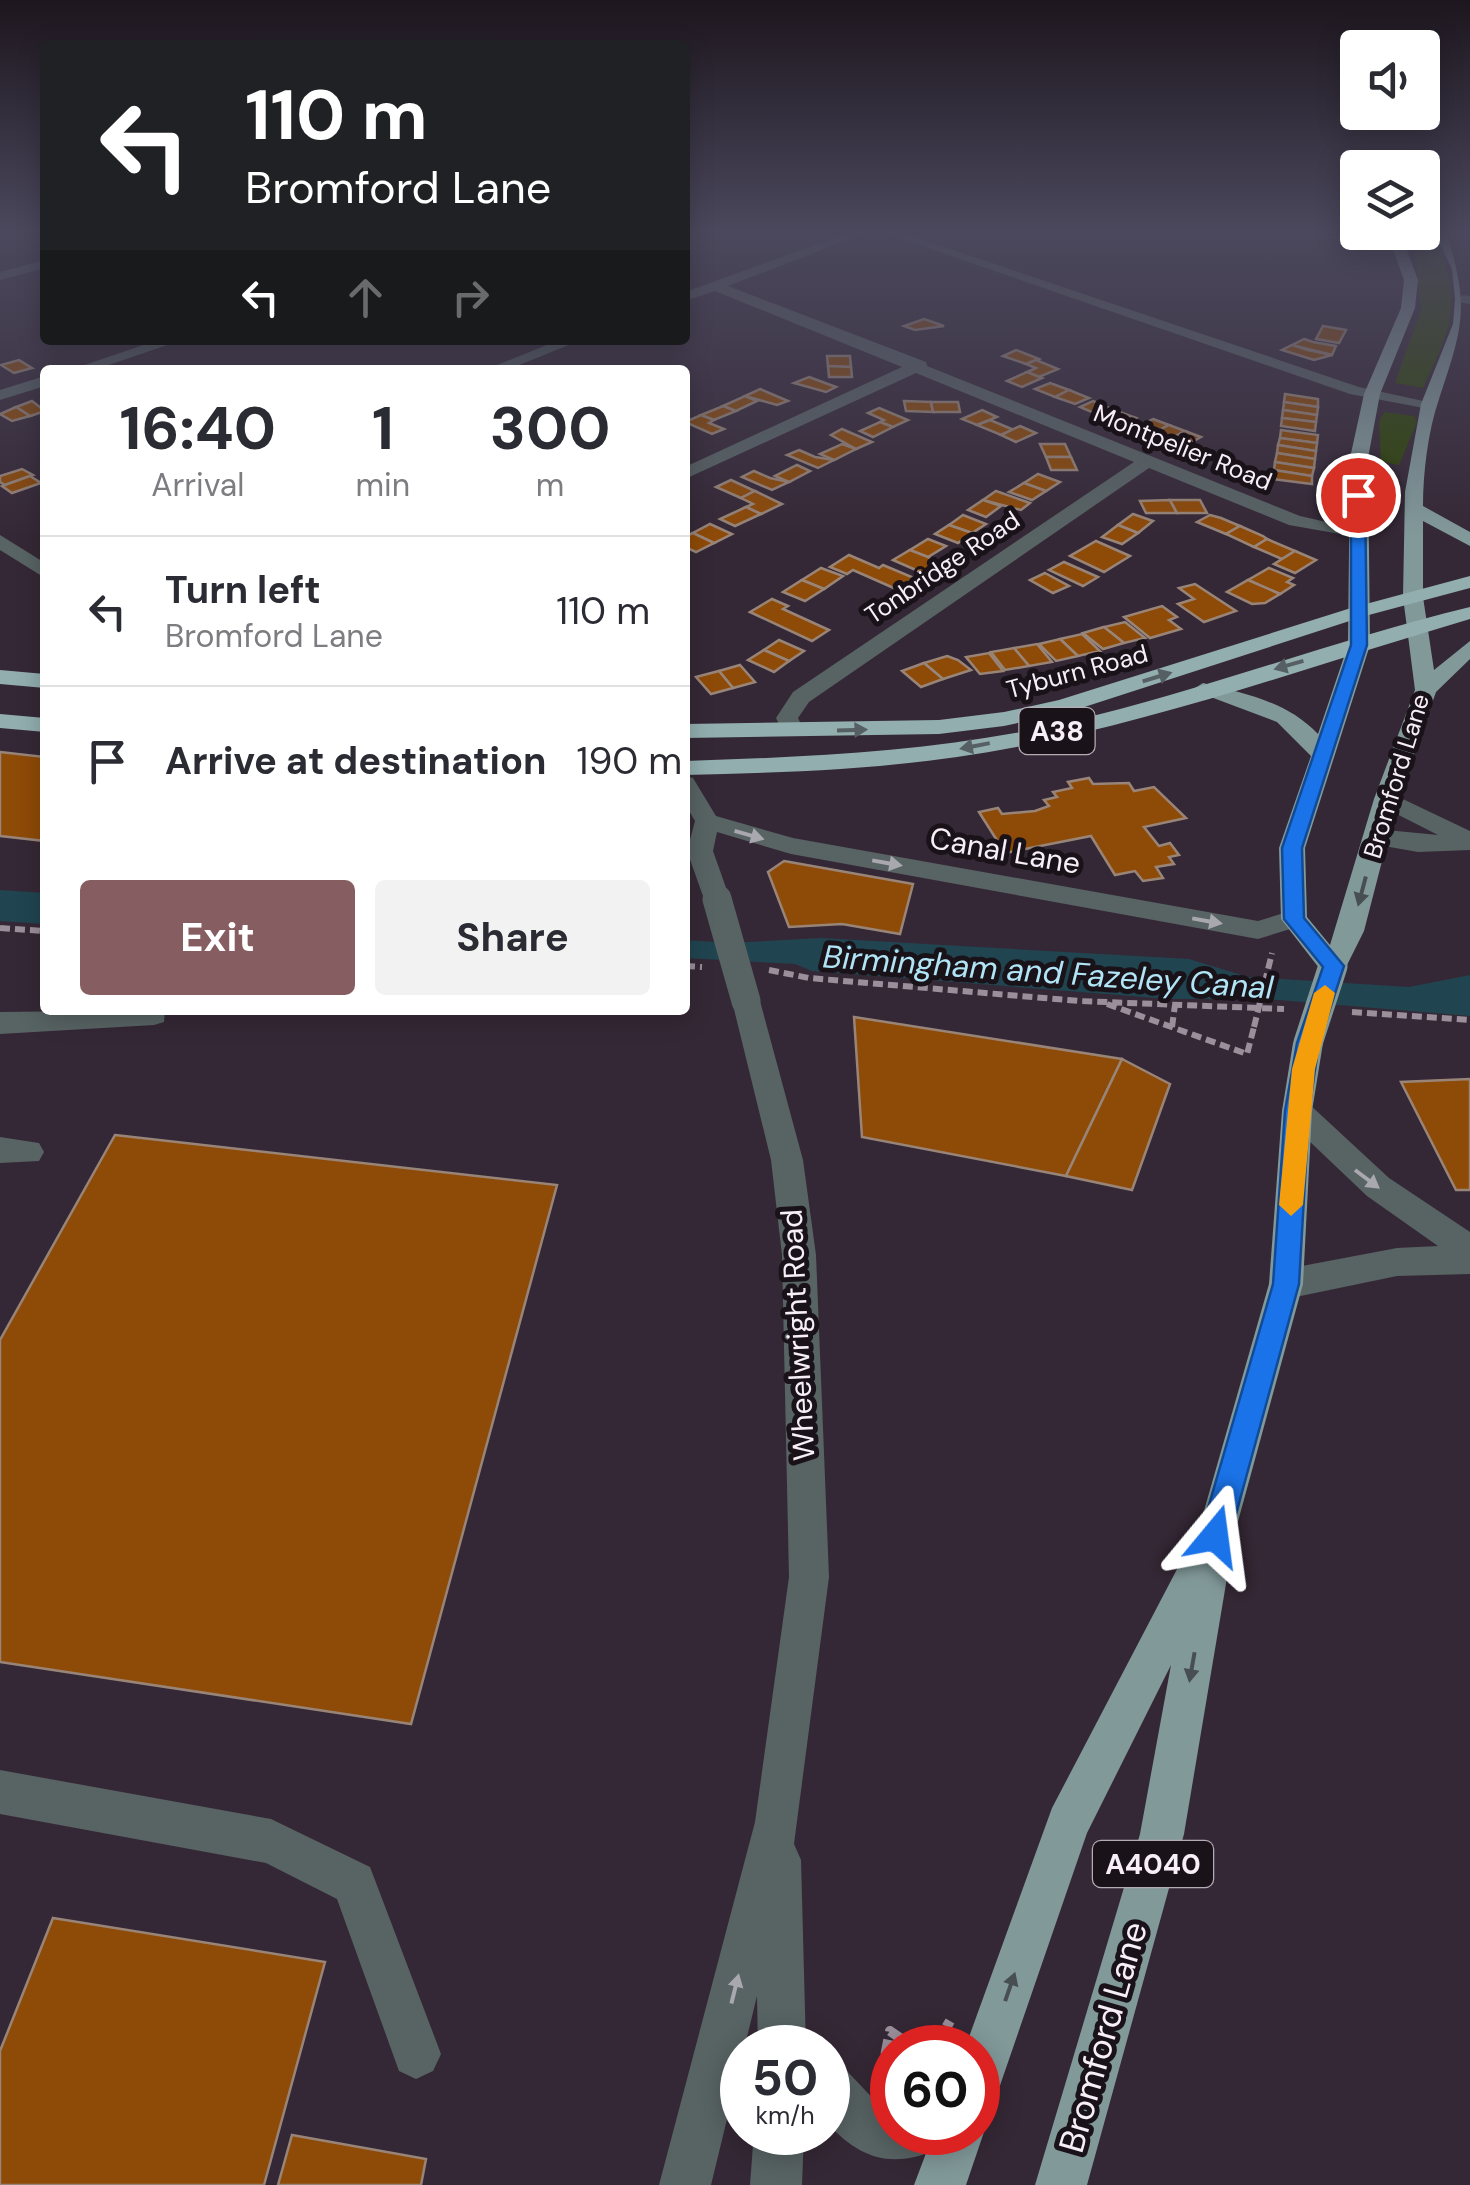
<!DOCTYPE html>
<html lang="en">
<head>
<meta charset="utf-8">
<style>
	:root { --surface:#fff; --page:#f2f2f3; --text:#2b2b33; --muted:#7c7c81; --line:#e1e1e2; --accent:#865d60 }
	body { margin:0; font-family:"DM Sans",sans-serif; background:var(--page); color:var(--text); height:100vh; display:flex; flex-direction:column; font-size:38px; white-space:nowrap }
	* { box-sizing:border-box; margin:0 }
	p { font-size:32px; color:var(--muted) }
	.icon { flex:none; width:55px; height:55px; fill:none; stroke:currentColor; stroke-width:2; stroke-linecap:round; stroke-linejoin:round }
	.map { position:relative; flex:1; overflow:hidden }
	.side { position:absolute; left:40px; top:365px; width:650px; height:650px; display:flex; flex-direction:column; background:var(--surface); border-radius:10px; box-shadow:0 5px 25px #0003 }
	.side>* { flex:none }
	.hud { position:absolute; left:40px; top:40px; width:650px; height:305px; border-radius:10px; box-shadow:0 5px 25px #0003; background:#202124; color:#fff; overflow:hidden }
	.controls { position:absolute; left:1340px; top:30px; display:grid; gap:20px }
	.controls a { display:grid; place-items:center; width:100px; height:100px; border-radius:10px; background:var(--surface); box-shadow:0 5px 25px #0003; font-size:50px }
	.speed { position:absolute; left:720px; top:2025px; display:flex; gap:20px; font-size:50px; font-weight:700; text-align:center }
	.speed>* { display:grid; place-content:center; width:130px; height:130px; border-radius:50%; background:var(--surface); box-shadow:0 5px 25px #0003; line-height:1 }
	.speed small { font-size:25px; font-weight:400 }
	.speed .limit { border:15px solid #d22; background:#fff; color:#111 }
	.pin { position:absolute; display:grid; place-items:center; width:85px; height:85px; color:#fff; margin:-42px; border:5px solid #fff; border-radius:50%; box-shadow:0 2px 10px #0007 }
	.me { position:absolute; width:110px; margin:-55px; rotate:16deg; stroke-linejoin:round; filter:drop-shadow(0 0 8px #0008) }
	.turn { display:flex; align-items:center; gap:35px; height:210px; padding:0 40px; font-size:45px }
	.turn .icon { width:130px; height:130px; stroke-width:2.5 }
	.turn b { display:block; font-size:70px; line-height:85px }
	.lanes { display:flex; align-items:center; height:95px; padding:0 40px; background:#0003; justify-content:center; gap:50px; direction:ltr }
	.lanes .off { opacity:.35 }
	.eta { display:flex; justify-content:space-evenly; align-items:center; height:170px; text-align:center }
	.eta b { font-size:60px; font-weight:700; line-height:70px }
	.primary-button { display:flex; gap:20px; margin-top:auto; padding:20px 40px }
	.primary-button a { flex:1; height:115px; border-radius:10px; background:var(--accent); color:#fff; font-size:40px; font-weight:700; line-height:115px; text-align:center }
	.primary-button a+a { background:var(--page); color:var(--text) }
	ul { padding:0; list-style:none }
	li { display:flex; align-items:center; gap:30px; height:150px; padding:0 40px; border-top:2px solid var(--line) }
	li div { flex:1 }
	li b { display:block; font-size:38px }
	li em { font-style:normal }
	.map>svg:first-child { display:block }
	.green { fill:#2f4409 }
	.water { fill:#204550 }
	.building { fill:#8e4a07; stroke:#998578; stroke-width:2.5 }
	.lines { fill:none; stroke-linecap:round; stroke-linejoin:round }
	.path-far2 { stroke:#9a8f9a; stroke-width:2.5; stroke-dasharray:5 2.5; stroke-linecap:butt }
	.path-far1 { stroke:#9a8f9a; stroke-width:6; stroke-dasharray:10 5; stroke-linecap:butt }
	.path { stroke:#9a8f9a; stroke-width:10; stroke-dasharray:15 8; stroke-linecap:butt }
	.minor { fill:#586364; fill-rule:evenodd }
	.major { fill:#82999a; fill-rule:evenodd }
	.highway { fill:#92aeaf; fill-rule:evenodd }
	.path-bridge { stroke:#9a8f9a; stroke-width:6; stroke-dasharray:10 5; stroke-linecap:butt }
	.minor-bridge { stroke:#586364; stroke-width:29 }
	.major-bridge { stroke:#82999a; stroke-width:29 }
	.oneway { fill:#566064 }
	.oneway2 { fill:#a8a8ae }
	.oneway3 { fill:#484f53 }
	.route { fill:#1a73e8; stroke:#114b97; stroke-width:2.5 }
	.slow { fill:#f59e0b }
	.labels { text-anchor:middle; stroke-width:10; stroke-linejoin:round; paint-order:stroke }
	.far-street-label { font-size:25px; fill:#f7eef7; stroke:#191319 }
	.shield { fill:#191319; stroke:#b4acb4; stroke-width:2.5 }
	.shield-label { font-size:28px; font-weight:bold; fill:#f7eef7 }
	.street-label { font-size:30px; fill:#f7eef7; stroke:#191319 }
	.water-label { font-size:32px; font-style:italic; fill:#b1e5f6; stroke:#191319 }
	.near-street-label { font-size:35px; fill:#f7eef7; stroke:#191319 }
</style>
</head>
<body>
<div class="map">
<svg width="1470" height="2185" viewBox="0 0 1470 2185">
	<rect width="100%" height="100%" fill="#352836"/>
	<g class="green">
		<path d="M1414,241L1435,243C1467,300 1448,334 1423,388L1395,383L1421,310Z"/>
		<polygon points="1384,412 1414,416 1417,422 1399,465 1381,462 1379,422"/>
	</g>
	<g class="water">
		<polygon points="0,890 45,893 45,924 0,921"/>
		<polygon points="821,938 1189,959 1248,977 1409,987 1470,975 1470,1016 1267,999 1170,999 812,971 795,964 685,958 685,940 730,943"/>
	</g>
	<g class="building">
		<polygon points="924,319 944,326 915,330 904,326"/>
		<polygon points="1323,326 1346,330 1339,343 1316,339"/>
		<polygon points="1304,339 1313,342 1336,346 1332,355 1292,345"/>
		<polygon points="1292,345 1308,350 1332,355 1314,360 1282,350"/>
		<polygon points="1016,350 1039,359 1026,364 1003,356"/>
		<polygon points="827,356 850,356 851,367 828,366"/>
		<polygon points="19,360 32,368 14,373 1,365"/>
		<polygon points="1036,360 1058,369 1039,377 1027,372 1036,368 1026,364"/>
		<polygon points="828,366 851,367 852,377 829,377"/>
		<polygon points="1027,372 1042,378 1022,387 1007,381"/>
		<polygon points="809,377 836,387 826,392 794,383"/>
		<polygon points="1050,383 1069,390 1055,397 1035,389"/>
		<polygon points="760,389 788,401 777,405 745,396"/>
		<polygon points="1069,390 1089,398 1075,404 1055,397"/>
		<polygon points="1285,394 1318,399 1318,407 1284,402"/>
		<polygon points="745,396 757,401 736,411 723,406"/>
		<polygon points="32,401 45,411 30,416 16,407"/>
		<polygon points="904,401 931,402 933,412 906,411"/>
		<polygon points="1093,401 1114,410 1101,416 1080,407"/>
		<polygon points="931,402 958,402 960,412 933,412"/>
		<polygon points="1284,402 1318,407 1317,415 1283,410"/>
		<polygon points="723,406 736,411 714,420 701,415"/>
		<polygon points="16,407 30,416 12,421 0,414"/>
		<polygon points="879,408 908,420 893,427 880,422 884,420 868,413"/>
		<polygon points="982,410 997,417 977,425 962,419"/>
		<polygon points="1114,410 1136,418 1123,424 1101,416"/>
		<polygon points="1283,410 1317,415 1316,422 1282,418"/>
		<polygon points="701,415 714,420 709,423 724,429 712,434 685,422"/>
		<polygon points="1282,418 1316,422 1315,431 1281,426"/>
		<polygon points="1153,419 1169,425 1151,434 1135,428"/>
		<polygon points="990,420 1014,430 1001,435 977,425"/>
		<polygon points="880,422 893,427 873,437 860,431"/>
		<polygon points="1169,425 1185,431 1166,441 1151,434"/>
		<polygon points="1020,426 1036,433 1016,442 1001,435"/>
		<polygon points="842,429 872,442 856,449 831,435"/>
		<polygon points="1281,430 1318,435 1317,443 1280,438"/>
		<polygon points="1185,431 1201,437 1183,447 1166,441"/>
		<polygon points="1280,438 1317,443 1316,451 1278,445"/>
		<polygon points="842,444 856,449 834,460 820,454"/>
		<polygon points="1040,444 1065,444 1071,457 1046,457"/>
		<polygon points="1278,445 1316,451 1315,459 1277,453"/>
		<polygon points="799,450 815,457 834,460 818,468 787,455"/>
		<polygon points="1277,453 1315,459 1314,468 1275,462"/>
		<polygon points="1046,457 1071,457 1077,470 1051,470"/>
		<polygon points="1275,462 1314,468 1312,476 1274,470"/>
		<polygon points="797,465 810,471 789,482 775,476"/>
		<polygon points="22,469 33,475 5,485 0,482 0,476"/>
		<polygon points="1274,470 1312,476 1312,484 1272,479"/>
		<polygon points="754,471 770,478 789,482 772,490 742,477"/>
		<polygon points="1038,474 1060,482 1046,491 1024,483"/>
		<polygon points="30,476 41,483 12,493 2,486"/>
		<polygon points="731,480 755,491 741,498 716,487"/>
		<polygon points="1024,483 1046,491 1032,500 1009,492"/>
		<polygon points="755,491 782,504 761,514 746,507 753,504 741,498"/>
		<polygon points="996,491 1030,503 1021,510 983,500"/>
		<polygon points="983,500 1001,506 986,517 968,510"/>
		<polygon points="1170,500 1177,513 1146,513 1140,501"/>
		<polygon points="1170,500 1200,500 1207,513 1177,513"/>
		<polygon points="746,507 761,514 735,526 720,519"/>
		<polygon points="1133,514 1153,521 1138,533 1118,525"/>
		<polygon points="963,515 986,524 972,533 949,525"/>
		<polygon points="1210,515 1221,518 1240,526 1226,534 1197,522"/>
		<polygon points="710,524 732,534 714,543 693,533"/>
		<polygon points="949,525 972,533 958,543 935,534"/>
		<polygon points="1118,525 1138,533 1122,544 1102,537"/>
		<polygon points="1240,526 1263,536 1267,539 1254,547 1226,534"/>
		<polygon points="693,533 714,543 696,552 685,547 685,537"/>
		<polygon points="928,539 946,546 928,557 910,550"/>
		<polygon points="1267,539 1295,551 1282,559 1254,547"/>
		<polygon points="1096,541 1130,556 1104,572 1070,556"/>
		<polygon points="910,550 928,557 939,565 925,574 893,560"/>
		<polygon points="1295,551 1316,560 1295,573 1274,564"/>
		<polygon points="849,555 879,568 883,565 914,578 896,589 853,570 847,574 830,567"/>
		<polygon points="1064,562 1098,577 1083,586 1049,570"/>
		<polygon points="821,568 843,576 824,589 802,580"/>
		<polygon points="1269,568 1293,578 1287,582 1294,585 1280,594 1248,580"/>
		<polygon points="1045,573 1069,586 1053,593 1030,580"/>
		<polygon points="802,580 824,589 805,601 783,592"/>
		<polygon points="1248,580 1280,594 1265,603 1252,604 1227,592"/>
		<polygon points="1195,584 1236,611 1204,622 1178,604 1194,599 1179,588"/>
		<polygon points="772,599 788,606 783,609 829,630 812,641 750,612"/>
		<polygon points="1162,606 1177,617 1169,620 1181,629 1150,638 1124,617"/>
		<polygon points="1125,622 1145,638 1124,643 1104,627"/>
		<polygon points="1104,627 1124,643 1103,649 1083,633"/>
		<polygon points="1082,634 1100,651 1078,656 1060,639"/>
		<polygon points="1060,639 1078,656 1056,661 1039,644"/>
		<polygon points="779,640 804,651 789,661 764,650"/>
		<polygon points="1037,644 1052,662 1029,666 1014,648"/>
		<polygon points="1014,648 1029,666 1005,670 991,652"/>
		<polygon points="764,650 789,661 774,672 748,660"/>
		<polygon points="989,653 1003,671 980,674 966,657"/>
		<polygon points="947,656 958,660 971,670 943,679 924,663"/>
		<polygon points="924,663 943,679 921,687 902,671"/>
		<polygon points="740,665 755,682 733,688 719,671"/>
		<polygon points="719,671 733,688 711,694 696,677"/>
		<polygon points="0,752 45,757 45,841 0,836"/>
		<polygon points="1089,778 1093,784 1129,783 1134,791 1154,787 1186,818 1144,827 1159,846 1170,843 1179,855 1169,857 1174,864 1156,867 1163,878 1143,881 1135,871 1115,875 1091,836 1005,853 979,812 998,808 1002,814 1035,811 1049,806 1044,800 1057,797 1053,792 1072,788 1068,782"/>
		<polygon points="784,861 913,884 900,934 842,924 789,927 768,872"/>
		<polygon points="854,1017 1122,1059 1066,1176 862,1137"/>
		<polygon points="1122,1059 1170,1084 1132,1190 1066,1176"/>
		<polygon points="1470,1079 1470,1190 1456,1190 1401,1082"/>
		<polygon points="115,1135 557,1185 411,1724 0,1662 0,1340"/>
		<polygon points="53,1918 325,1962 264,2185 0,2185 0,2051"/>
		<polygon points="292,2135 426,2159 421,2185 278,2185"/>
	</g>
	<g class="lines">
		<polyline class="path-far2" points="1316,232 1372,249"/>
		<g class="path-far1">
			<polyline points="0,928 45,931"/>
			<polyline points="685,966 702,967"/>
			<polyline points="769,970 809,978 1079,1001 1284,1009"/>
			<polyline points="1107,1004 1247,1054 1254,1027"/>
			<polyline points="1352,1012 1470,1020"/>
			<polyline points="1172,1027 1175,1005"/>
		</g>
		<polyline class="path" points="881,2077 890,2031 910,2045 940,2038 950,2021"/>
		<g class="minor">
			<polygon points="851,232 868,232 728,286 926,362 927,366 1300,516 1366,531 1357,537 1289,525 1149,468 809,702 798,718 804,731 801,736 785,736 776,718 793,692 1134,462 916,373 685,479 685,467 902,367 715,291 685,301 685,292"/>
			<polygon points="882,232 900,232 1359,387 1437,404 1429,409 1350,394"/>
			<polygon points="45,260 45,268 0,280 0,272"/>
			<polygon points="1462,295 1470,296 1470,304 1457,302"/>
			<polygon points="158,340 182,340 94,370 70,370"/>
			<polygon points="559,340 581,340 507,370 485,370"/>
			<polygon points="45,376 45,386 0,400 0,390"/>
			<polygon points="0,535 45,563 45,578 0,550"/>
			<polygon points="685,776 693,778 716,816 793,838 1258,921 1294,910 1307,919 1303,925 1258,939 791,854 717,832 713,851 730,899 717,908 704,899 687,851 695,821 685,804"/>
			<polygon points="1386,791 1470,831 1470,850 1418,852 1367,843 1364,837 1367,831 1376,829 1438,835 1377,804 1374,799 1377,794"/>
			<polygon points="746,991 760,1001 803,1160 816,1255 829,1577 794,1844 801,1860 806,2048 758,2048 757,1996 711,2185 659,2185 755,1822 789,1577 782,1255 771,1160 732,1001"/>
			<polygon points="165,1010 164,1022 154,1025 0,1034 0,1012"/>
			<polygon points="1297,1099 1308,1103 1389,1178 1470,1232 1470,1274 1397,1276 1286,1299 1274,1294 1269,1284 1274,1274 1286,1269 1397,1248 1438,1246 1367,1196 1286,1119 1282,1111 1286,1103"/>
			<polygon points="0,1137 39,1143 44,1152 39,1161 0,1163"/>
			<polygon points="0,1770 271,1819 370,1867 441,2054 433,2071 416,2079 399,2071 337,1899 266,1863 0,1814"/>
			<path d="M828,2063L846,2070L881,2107H892V2132H943L936,2150C890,2169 860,2158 828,2124Z"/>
			<polygon points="754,2132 804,2132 802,2185 750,2185"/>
		</g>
		<g class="major">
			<path d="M1387,232H1400L1418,280L1415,308L1380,394L1368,458L1370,645L1305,848L1307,917L1330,945L1374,799L1415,690L1403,597L1405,492L1421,404L1453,324L1455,299L1452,269L1434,232H1446C1470,307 1463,327 1439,399C1428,431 1423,473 1423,506L1470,532V546L1423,521V597L1434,670L1470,641V659L1436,692L1398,799L1364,931L1343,973H1323L1281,919L1279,848L1311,756L1277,722L1192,690L1203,683C1246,694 1286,701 1318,734L1348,645L1350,458L1364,394L1401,308L1404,280Z"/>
			<polygon points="1308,1032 1318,1035 1323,1043 1312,1111 1303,1284 1234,1536 1184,1834 1087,2185 1035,2185 1140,1834 1171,1665 1087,1833 996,2097 978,2104 978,2048 965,2048 1052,1808 1186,1552 1193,1549 1269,1284 1282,1111 1293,1043 1298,1035"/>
			<polygon points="978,2116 984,2132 966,2185 914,2185 934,2132 978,2132"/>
		</g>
		<g class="highway">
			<polygon points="1470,576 1470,588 1365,616 1072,711 1004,726 939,734 685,738 685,724 939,720 1004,712 1059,700 1351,608"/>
			<path d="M1470,607V619C1303,668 1130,732 957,757C868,770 776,773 685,775V761C813,757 944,751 1069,722C1204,690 1335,640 1470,607Z"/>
			<polygon points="0,670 45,674 45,688 0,684"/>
			<polygon points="0,714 45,718 45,732 0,728"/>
		</g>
		<polyline class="path-bridge" points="1254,1027 1272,953"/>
		<polyline class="minor-bridge" points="717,899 746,1001"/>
		<polyline class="major-bridge" points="1308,1043 1333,966"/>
	</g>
	<defs><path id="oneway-solid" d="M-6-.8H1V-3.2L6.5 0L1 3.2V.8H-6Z" transform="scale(2.5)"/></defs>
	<g class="oneway">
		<use href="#oneway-solid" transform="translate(1289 665) rotate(164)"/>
		<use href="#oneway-solid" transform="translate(1157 677) rotate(-17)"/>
		<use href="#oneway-solid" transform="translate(852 730) rotate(-2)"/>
		<use href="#oneway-solid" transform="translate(975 746) rotate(169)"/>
	</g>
	<g class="oneway2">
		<use href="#oneway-solid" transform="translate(749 835) rotate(16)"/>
		<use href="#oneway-solid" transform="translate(887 863) rotate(10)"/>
		<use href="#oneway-solid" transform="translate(1207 921) rotate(10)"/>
		<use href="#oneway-solid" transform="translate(1367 1179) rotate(37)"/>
		<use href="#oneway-solid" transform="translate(735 1989) rotate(-76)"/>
	</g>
	<g class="oneway3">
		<use href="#oneway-solid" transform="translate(1362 891) rotate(105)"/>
		<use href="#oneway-solid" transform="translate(1192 1667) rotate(100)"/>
		<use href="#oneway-solid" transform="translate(1010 1987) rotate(-71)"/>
	</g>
	<linearGradient id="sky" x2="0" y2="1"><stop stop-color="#1d161e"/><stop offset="0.43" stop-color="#4b485d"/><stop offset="1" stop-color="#4b485d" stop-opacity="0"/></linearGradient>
	<rect width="1470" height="538" fill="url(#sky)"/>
	<polygon class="route" points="1358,491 1365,495 1367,645 1302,848 1304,918 1344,966 1319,1043 1309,1111 1299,1284 1230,1536 1225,1547 1215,1551 1205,1547 1200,1536 1273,1284 1285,1111 1297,1043 1323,967 1284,919 1282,848 1351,645 1351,495"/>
	<polygon class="slow" points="1325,985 1335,993 1315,1069 1303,1205 1291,1216 1279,1205 1292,1069 1314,993"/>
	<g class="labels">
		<g class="far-street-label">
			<text transform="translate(1183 447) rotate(22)" y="9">Montpelier Road</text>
			<text transform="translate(942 567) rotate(-34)" y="9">Tonbridge Road</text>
			<text transform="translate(1077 671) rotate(-15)" y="9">Tyburn Road</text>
			<text transform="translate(1396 776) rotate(-73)" y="9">Bromford Lane</text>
		</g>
		<g class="shield">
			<rect x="1019.5" y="708" width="75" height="46" rx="8"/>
			<rect x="1093" y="1841" width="120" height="46" rx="8"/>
		</g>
		<g class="shield-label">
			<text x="1057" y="741">A38</text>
			<text x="1153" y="1874">A4040</text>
		</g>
		<g class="street-label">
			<text transform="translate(1005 851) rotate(10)" y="10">Canal Lane</text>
			<text transform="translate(798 1335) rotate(-93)" y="10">Wheelwright Road</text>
		</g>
		<g class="water-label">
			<text transform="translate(1048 972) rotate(4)" y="11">Birmingham and Fazeley Canal</text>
		</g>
		<g class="near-street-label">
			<text transform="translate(1103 2037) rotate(-74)" y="12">Bromford Lane</text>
		</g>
	</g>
</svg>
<div class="controls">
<a><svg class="icon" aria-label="sound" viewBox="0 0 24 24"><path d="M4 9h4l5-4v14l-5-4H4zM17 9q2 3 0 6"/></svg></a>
<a><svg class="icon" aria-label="layers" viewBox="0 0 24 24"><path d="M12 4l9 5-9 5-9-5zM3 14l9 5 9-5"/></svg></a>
</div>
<div class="speed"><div>50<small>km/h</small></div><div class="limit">60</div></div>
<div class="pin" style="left:1358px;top:495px;background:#d93025"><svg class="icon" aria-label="arrive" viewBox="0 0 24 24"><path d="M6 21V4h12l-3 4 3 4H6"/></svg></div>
<svg class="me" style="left:1215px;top:1536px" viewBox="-20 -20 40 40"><path d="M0-17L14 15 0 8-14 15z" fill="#1a73e8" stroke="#fff" stroke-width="4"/></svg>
<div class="hud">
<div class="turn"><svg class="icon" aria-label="left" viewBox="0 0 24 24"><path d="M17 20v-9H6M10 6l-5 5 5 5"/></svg><div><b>110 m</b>Bromford Lane</div></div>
<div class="lanes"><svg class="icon" aria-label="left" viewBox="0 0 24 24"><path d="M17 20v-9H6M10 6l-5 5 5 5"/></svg><svg class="icon off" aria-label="ahead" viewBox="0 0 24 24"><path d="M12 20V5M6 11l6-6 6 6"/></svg><svg class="icon off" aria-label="right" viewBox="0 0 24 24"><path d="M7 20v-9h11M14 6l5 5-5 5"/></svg></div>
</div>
<section class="side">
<div class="eta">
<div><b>16:40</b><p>Arrival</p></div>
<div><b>1</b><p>min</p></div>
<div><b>300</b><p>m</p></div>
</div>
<ul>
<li><svg class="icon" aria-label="left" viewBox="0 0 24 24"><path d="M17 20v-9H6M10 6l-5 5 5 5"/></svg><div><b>Turn left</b><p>Bromford Lane</p></div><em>110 m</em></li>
<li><svg class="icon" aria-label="arrive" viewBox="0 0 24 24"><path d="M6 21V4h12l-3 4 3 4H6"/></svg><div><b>Arrive at destination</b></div><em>190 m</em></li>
</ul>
<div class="primary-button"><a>Exit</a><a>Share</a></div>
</section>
</div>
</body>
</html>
